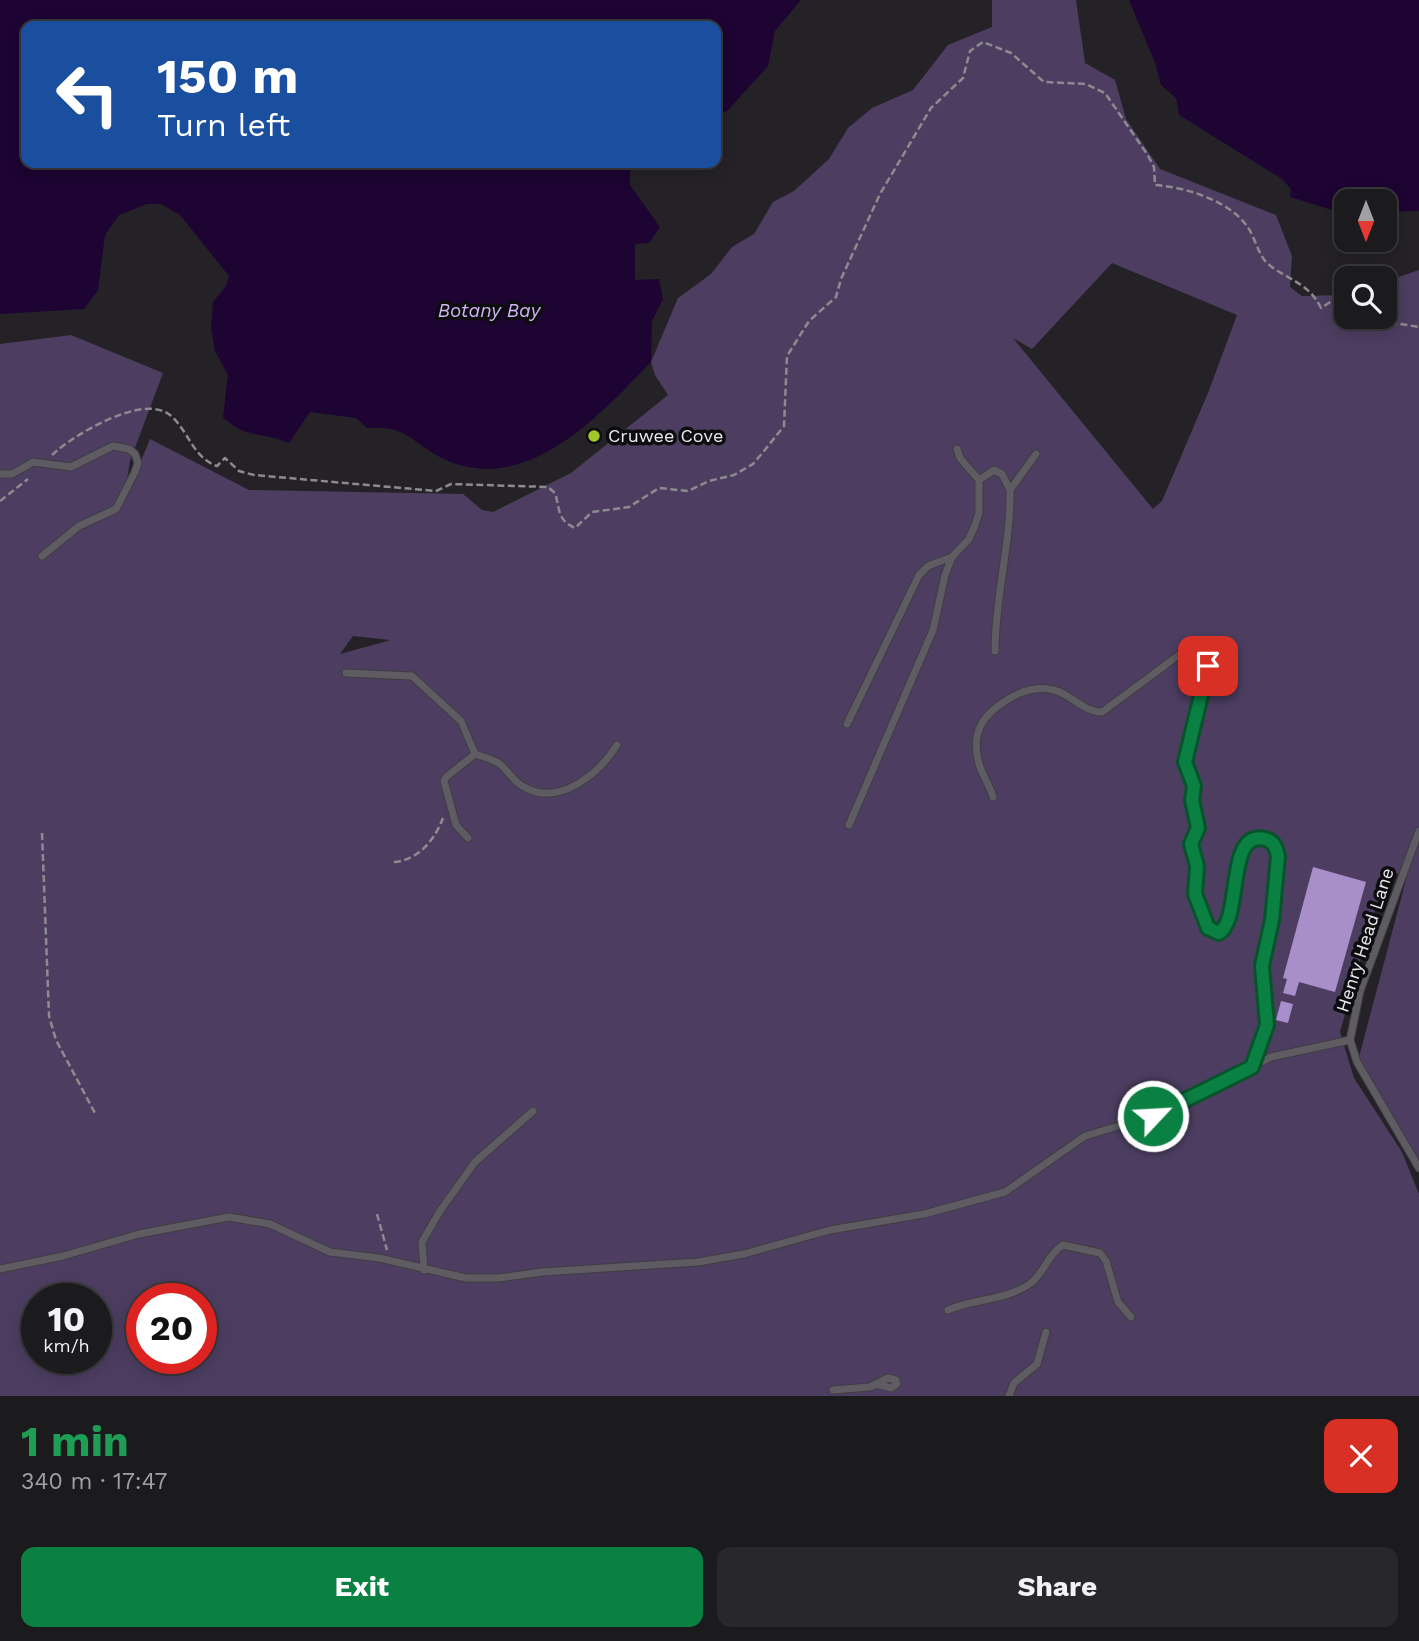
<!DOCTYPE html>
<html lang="en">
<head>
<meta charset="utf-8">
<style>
	:root { --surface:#1b1a1d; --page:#28272a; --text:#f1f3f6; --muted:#a0a1a4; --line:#39383b; --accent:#0b8043 }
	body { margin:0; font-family:"Work Sans",sans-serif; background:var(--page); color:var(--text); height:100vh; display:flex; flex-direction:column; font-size:26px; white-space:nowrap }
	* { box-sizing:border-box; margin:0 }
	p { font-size:23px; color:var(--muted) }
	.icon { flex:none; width:38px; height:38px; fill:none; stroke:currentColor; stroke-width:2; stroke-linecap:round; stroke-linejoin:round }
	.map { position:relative; height:1396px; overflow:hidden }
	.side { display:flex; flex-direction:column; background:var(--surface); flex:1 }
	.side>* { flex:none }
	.hud { position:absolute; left:21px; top:21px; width:700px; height:147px; border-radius:14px; box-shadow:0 4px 18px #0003,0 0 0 2px var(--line); background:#1a4fa0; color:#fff; overflow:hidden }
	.needle { width:46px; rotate:180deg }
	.buttons { position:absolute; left:1334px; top:189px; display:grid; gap:14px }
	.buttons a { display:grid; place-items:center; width:63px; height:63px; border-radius:14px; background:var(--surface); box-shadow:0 4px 18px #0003,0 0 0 2px var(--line); font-size:35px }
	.speed { position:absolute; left:21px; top:1283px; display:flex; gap:14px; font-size:35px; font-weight:700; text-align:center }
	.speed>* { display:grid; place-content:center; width:91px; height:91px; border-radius:50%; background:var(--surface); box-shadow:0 4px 18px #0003,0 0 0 2px var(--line); line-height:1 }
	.speed small { font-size:18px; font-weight:400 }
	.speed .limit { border:10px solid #d22; background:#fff; color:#111 }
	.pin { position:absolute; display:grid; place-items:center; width:60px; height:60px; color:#fff; margin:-30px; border-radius:14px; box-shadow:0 4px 10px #0006 }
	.me { position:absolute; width:77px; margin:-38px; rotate:65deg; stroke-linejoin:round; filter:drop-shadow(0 0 5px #0008) }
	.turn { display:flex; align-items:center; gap:24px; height:147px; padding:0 21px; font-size:32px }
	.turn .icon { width:91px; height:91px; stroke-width:2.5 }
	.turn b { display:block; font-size:49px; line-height:60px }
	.round { display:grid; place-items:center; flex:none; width:74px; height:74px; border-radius:14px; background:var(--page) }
	.headline { display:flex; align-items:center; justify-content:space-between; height:119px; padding:0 21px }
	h1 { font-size:42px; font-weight:700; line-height:52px; color:#1e9e55 }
	.primary-button { display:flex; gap:14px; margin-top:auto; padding:14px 21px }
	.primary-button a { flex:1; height:80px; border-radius:14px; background:var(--accent); color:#fff; font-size:28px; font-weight:700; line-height:80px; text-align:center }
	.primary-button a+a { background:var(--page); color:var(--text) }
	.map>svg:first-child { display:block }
	.green { fill:#4d3e61; fill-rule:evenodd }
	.water { fill:#1d0433 }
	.building { fill:#a88fca }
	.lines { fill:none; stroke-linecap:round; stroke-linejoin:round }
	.lane-casing { stroke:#3e3d41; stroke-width:9 }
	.path { stroke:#8d8b90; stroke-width:2.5; stroke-dasharray:7 3.5; stroke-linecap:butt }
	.lane { stroke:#5e5c62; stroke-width:7 }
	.route-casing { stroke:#07532c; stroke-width:18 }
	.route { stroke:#0b8043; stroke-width:12 }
	.poi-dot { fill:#a2c929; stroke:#0d0c0e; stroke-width:2.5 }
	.labels { text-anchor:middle; stroke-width:7; stroke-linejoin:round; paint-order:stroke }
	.poi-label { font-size:18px; fill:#eae9ed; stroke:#0d0c0e; text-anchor:start }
	.street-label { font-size:18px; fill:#eae9ed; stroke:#0d0c0e }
	.water-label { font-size:19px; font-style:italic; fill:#d0b5f6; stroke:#0d0c0e }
</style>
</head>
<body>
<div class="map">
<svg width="1419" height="1396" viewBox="0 0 1419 1396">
	<rect width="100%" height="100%" fill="#242227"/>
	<path class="green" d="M992,0H1076L1085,63L1115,80L1126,119L1160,169L1276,215L1292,256L1290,287L1302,296L1346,295V317H1384V282L1419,270V1167L1359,1057L1407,876L1386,872L1340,1032L1354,1078L1402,1152L1419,1194V1396H0V344L71,335L163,373L130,461L123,504L150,439L249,490L463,494L482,510L493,512L571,473L668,395L655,375L651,362L678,298L711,274L732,247L754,234L773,202L794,191L829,159L848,128L872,108L913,90L948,45L992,27ZM1112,263L1237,315L1208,393L1162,501L1153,509L1013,338L1032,349ZM353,636L390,640H391L340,654ZM37,1298H96V1358H37ZM142,1298H201V1358H142Z"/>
	<g class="water">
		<path d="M0,0H801L775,31L768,66L728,110L716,117V26H26V163H630V185L660,227L649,243L635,244V280L659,279L663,299L652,321L651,362C599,416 526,497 444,459C411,443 409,425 367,428L356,418L310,412L289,443C261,431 247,440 223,417L228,375L215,351L211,328L213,302L226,286L229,276L180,215L161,204H147L119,215L105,235L98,290L84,309L0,314Z"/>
		<polygon points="1129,0 1419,0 1419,211 1384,212 1384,201 1346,201 1346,209 1336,211 1290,197 1291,189 1282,179 1179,115 1176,98 1161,85 1155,63"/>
	</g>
	<g class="building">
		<polygon points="1313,867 1366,882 1335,992 1299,982 1295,996 1283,993 1287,979 1283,978"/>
		<polygon points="1281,1001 1293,1004 1288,1023 1276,1020"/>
	</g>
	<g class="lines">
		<g class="lane-casing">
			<g id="lane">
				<polyline points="957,449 960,458 979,480 994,470 1002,474 1010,490 1036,454"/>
				<polyline points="0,474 12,474 33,462 71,467 113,446 129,449 135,454 138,463 135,472 116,509 79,526 42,556"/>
				<path d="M995,651C995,596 1011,544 1010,490"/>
				<polyline points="346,673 412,676 461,721 475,754"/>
				<polyline points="847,724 919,575 928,566 952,557"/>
				<path d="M993,797C990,786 984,778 980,767C970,736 980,716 1007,700C1021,691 1037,686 1054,690C1071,694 1083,712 1102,712L1179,655L1193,653L1205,659L1207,678L1185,762L1194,786L1192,800L1198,828L1191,844L1198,873L1195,894L1208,928L1219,933C1241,918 1230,870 1247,845L1266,839L1275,847L1278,856L1272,920L1262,966L1267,1025L1253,1066"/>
				<polyline points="849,825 933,630 945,575 952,557 969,539 975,525 979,513 979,480"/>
				<polyline points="1419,831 1360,991 1350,1040 1357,1062 1419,1168"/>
				<path d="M468,838L456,825L444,781L446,777L475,754C483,757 493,759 500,764C510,773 515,784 528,789C562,805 600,772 617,745"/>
				<polyline points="0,1269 63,1256 139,1234 229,1217 270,1224 330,1252 379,1258 466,1278 499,1278 542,1272 698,1262 744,1254 830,1230 924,1214 1005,1192 1085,1136 1165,1112 1271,1057 1350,1040"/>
				<polyline points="424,1270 422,1242 440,1211 475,1162 533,1111"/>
				<path d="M948,1310C975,1298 1006,1301 1031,1283C1044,1273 1048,1254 1063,1245L1100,1253L1106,1261L1118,1302L1131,1317"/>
				<polyline points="833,1390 870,1387 888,1378 896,1380 897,1384 891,1388 876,1384"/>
				<polyline points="1009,1396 1014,1383 1037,1364 1046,1332"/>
			</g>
		</g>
		<g class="path">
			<polyline points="1359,317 1419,327"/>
			<path d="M52,455C73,435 143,393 170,415C189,431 192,457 217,466L225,458L239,471L254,475L436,491L451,484L548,487L555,493C560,509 557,520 575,528L592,512L629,507L659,488L688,491L709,481L734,475L753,464L764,451L784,426L787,356L809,321L836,297L841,279L880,194L931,108L963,78L970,51L983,42L1011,53L1044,82L1086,84L1105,93L1147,154L1154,167L1155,185C1185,187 1228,200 1247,226C1255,237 1258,255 1268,264C1289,281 1308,282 1321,308L1335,299L1346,308"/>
			<polyline points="0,501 28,479"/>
			<polyline points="42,833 49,1016 56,1040 96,1115"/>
			<path d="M394,862C419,860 435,839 443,818"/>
			<polyline points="377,1214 387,1250"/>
		</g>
		<use href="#lane" class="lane"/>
	</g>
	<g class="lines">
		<g class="route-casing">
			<path id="route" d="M1153,1116L1252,1067L1267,1025L1262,966L1272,920L1278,856C1276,848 1274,841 1265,839C1225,830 1243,917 1219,933L1208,928L1195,894L1197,866L1191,844L1198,828L1192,800L1194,786L1185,762L1208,666"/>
		</g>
		<use href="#route" class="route"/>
	</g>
	<circle class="poi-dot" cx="594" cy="436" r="7"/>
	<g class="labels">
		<g class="poi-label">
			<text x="608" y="442">Cruwee Cove</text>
		</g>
		<g class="street-label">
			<text transform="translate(1365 940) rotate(-72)" y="6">Henry Head Lane</text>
		</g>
		<g class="water-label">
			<text x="489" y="317">Botany Bay</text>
		</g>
	</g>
</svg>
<div class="buttons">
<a><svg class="needle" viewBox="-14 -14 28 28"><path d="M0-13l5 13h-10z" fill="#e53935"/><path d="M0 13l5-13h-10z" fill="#a0a1a4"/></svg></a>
<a><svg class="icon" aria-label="search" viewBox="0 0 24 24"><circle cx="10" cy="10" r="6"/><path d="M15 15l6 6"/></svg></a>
</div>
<div class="speed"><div>10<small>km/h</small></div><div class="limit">20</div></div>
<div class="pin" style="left:1208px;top:666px;background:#d93025"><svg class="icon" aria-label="arrive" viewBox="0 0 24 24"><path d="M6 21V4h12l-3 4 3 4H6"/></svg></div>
<svg class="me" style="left:1153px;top:1116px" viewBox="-20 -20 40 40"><circle r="17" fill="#0b8043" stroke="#fff" stroke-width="3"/><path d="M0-11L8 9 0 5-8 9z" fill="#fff"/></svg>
<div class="hud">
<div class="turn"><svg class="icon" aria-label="left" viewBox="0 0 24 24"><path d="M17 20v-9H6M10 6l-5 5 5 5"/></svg><div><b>150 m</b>Turn left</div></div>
</div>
</div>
<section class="side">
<div class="headline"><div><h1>1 min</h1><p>340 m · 17:47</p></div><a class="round" style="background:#d93025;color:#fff"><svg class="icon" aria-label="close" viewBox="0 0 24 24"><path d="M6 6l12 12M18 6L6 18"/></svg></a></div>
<div class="primary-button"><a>Exit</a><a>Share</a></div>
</section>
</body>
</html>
